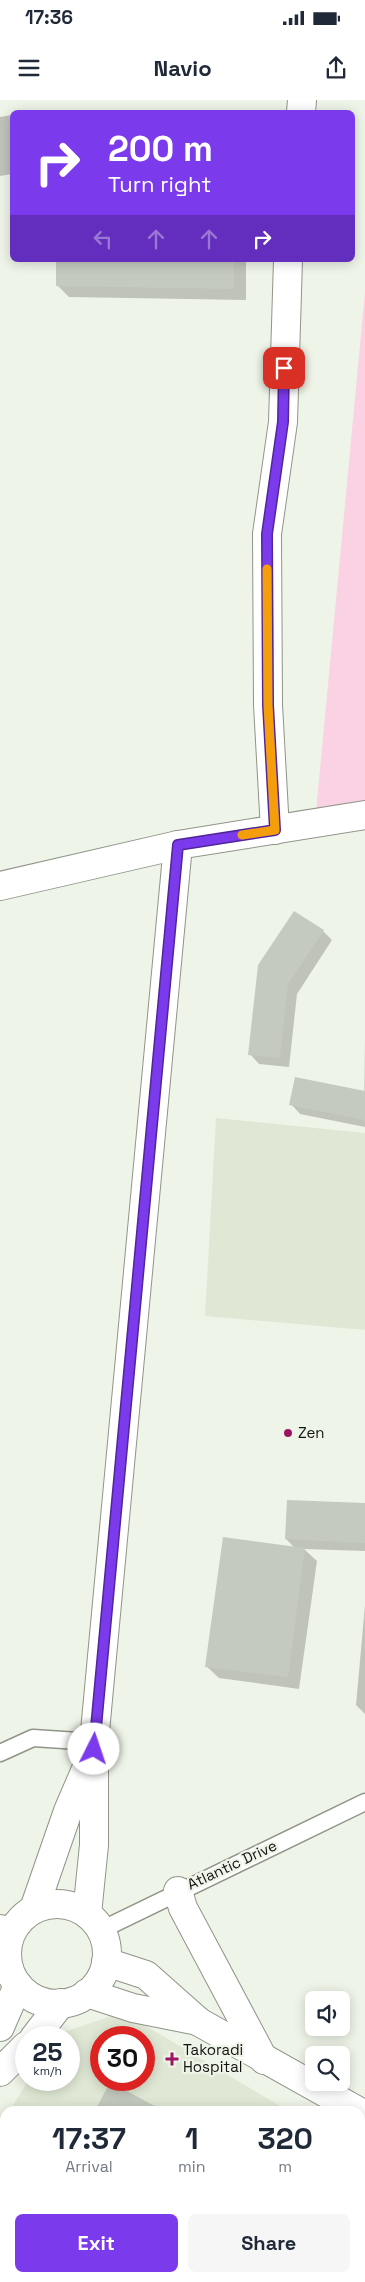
<!DOCTYPE html>
<html lang="en">
<head>
<meta charset="utf-8">
<style>
	:root { --surface:#fff; --page:#f6f6f7; --text:#1f2937; --muted:#747a83; --accent:#7c3aed }
	body { margin:0; font-family:"Space Grotesk",sans-serif; background:var(--page); color:var(--text); height:100vh; display:flex; flex-direction:column; font-size:19px; white-space:nowrap }
	* { box-sizing:border-box; margin:0 }
	p { font-size:16px; color:var(--muted) }
	.icon { flex:none; width:28px; height:28px; fill:none; stroke:currentColor; stroke-width:2; stroke-linecap:round; stroke-linejoin:round }
	.map { position:relative; flex:1; overflow:hidden }
	.sheet { position:absolute; left:0px; top:2006px; width:365px; height:176px; display:flex; flex-direction:column; background:var(--surface); border-radius:15px 15px 0 0; box-shadow:0 2px 12px #0003 }
	.sheet>* { flex:none }
	.guide { position:absolute; left:10px; top:10px; width:345px; height:152px; border-radius:8px; box-shadow:0 2px 12px #0003; background:#7c3aed; color:#fff; overflow:hidden }
	.controls { position:absolute; left:305px; top:1891px; display:grid; gap:10px }
	.controls a { display:grid; place-items:center; width:45px; height:45px; border-radius:8px; background:var(--surface); box-shadow:0 2px 12px #0003; font-size:25px }
	.speed { position:absolute; left:15px; top:1926px; display:flex; gap:10px; font-size:25px; font-weight:700; text-align:center }
	.speed>* { display:grid; place-content:center; width:65px; height:65px; border-radius:50%; background:var(--surface); box-shadow:0 2px 12px #0003; line-height:1 }
	.speed small { font-size:12px; font-weight:400 }
	.speed .limit { border:8px solid #d22; background:#fff; color:#111 }
	.pin { position:absolute; display:grid; place-items:center; width:42px; height:42px; color:#fff; margin:-21px; border-radius:10px; box-shadow:0 2px 8px #0006 }
	.me { position:absolute; width:55px; margin:-28px; rotate:4deg; stroke-linejoin:round; filter:drop-shadow(0 0 4px #0008) }
	.turn { display:flex; align-items:center; gap:18px; height:105px; padding:0 15px; font-size:22px }
	.turn .icon { width:65px; height:65px; stroke-width:2.5 }
	.turn b { display:block; font-size:35px; line-height:42px }
	.lanes { display:flex; align-items:center; height:48px; padding:0 15px; background:#0003; justify-content:center; gap:25px; direction:ltr }
	.lanes .off { opacity:.35 }
	.eta { display:flex; justify-content:space-evenly; align-items:center; height:85px; text-align:center }
	.eta b { font-size:30px; font-weight:600; line-height:35px }
	.cta { display:flex; gap:10px; margin-top:auto; padding:10px 15px }
	.cta a { flex:1; height:58px; border-radius:8px; background:var(--accent); color:#fff; font-size:20px; font-weight:600; line-height:58px; text-align:center }
	.cta a+a { background:var(--page); color:var(--text) }
	.status { display:flex; justify-content:space-between; align-items:center; height:35px; padding:0 25px; background:var(--surface); direction:ltr }
	.status svg { height:14px; fill:currentColor }
	header { display:flex; justify-content:space-between; align-items:center; height:65px; padding:0 15px; background:var(--surface); font-size:22px; font-weight:600 }
	.map>svg:first-child { display:block }
	.built { fill:#e0e8d5; fill-rule:evenodd }
	.green { fill:#fad2e3 }
	.shadow { fill:#0003 }
	.building { fill:#c5cabf }
	.lines { fill:none; stroke-linecap:round; stroke-linejoin:round }
	.service-casing { stroke:#909489; stroke-width:19 }
	.minor-casing { stroke:#909489; stroke-width:30 }
	.tertiary-casing { stroke:#909489; stroke-width:30 }
	.service { stroke:#fff; stroke-width:16 }
	.minor { stroke:#fff; stroke-width:28 }
	.tertiary { stroke:#fff; stroke-width:28 }
	.route-casing { stroke:#51269a; stroke-width:12 }
	.route { stroke:#7c3aed; stroke-width:9 }
	.slow { stroke:#f59e0b; stroke-width:9 }
	.poi-dot { fill:#9c1464; stroke:#eff4e8; stroke-width:2 }
	.labels { text-anchor:middle; stroke-width:4.5; stroke-linejoin:round; paint-order:stroke }
	.poi-label { font-size:15px; fill:#11130f; stroke:#eff4e8; text-anchor:start }
	.street-label { font-size:15px; fill:#11130f; stroke:#eff4e8 }
</style>
</head>
<body>
<div class="status"><b>17:36</b><svg viewBox="0 0 49 12"><path d="M0 12V9h3v3zM5 12V6h3v6zM10 12V3h3v9zM15 12V0h3v12zM26 1h20v11H26zM47 4h2v5h-2z"/></svg></div>
<header><svg class="icon" aria-label="menu" viewBox="0 0 24 24"><path d="M4 6h16M4 12h16M4 18h16"/></svg>Navio<svg class="icon" aria-label="share" viewBox="0 0 24 24"><path d="M12 15V3M7 8l5-5 5 5M5 13v7h14v-7"/></svg></header>
<div class="map">
<svg width="365" height="2182" viewBox="0 0 365 2182">
	<rect width="100%" height="100%" fill="#eff4e8"/>
	<g class="built">
		<polygon points="216,1018 365,1033 365,1230 205,1216"/>
		<path d="M123,1912L288,2011H9L29,1980H69V1938L56,1937L58,1934ZM101,1938H144V1980H101Z"/>
		<polygon points="5,2018 5,2178 360,2178 360,2055 365,2058 365,2182 0,2182 0,2026"/>
	</g>
	<polygon class="green" points="365,192 365,703 316,712"/>
	<g class="shadow">
		<polygon points="12,15 12,74 0,76 0,17"/>
		<polygon points="57,160 246,160 246,200 69,197 57,185"/>
		<polygon points="323,831 332,840 297,894 289,967 259,964 250,954 259,865"/>
		<polygon points="364,936 365,1027 300,1014 291,1004 364,992"/>
		<polygon points="365,1405 365,1451 304,1449 317,1461 299,1589 219,1578 206,1566 295,1448 286,1439"/>
		<polygon points="365,1505 365,1614 356,1605"/>
		<polygon points="111,1984 162,2011 96,2011"/>
		<polygon points="183,2178 300,2178 298,2182 180,2182"/>
	</g>
	<g class="building">
		<polygon points="56,160 234,160 234,189 56,186"/>
		<polygon points="294,811 324,830 288,884 280,958 248,955 258,865"/>
		<polygon points="295,977 365,991 365,1020 289,1005"/>
		<polygon points="287,1400 365,1403 365,1443 285,1439"/>
		<polygon points="223,1437 305,1448 288,1577 205,1567"/>
		<polygon points="110,1982 164,2011 95,2011"/>
	</g>
	<g class="lines">
		<g class="service-casing">
			<g id="service">
				<polyline points="0,1653 33,1638 94,1642"/>
				<polyline points="101,1830 365,1702"/>
			</g>
		</g>
		<g class="minor-casing">
			<g id="minor">
				<polyline points="301,12 302,0"/>
				<polyline points="275,730 268,605 267,434 283,322 288,160"/>
				<polyline points="0,786 178,745 365,715"/>
				<polyline points="34,1809 68,1711 90,1660"/>
				<polyline points="87,1814 94,1745 94,1642 178,745"/>
				<polyline points="0,1829 11,1832"/>
				<polyline points="0,1863 7,1865"/>
			</g>
		</g>
		<g class="tertiary-casing">
			<g id="tertiary">
				<polyline points="178,1791 183,1808 264,1960"/>
				<circle cx="57" cy="1854" r="50"/>
				<polyline points="106,1862 146,1875 199,1922 358,2011"/>
				<polyline points="87,1893 133,1908 198,1921"/>
				<polyline points="0,1927 18,1885"/>
				<polyline points="34,1938 61,1903"/>
				<polyline points="0,1972 26,1946"/>
			</g>
		</g>
		<use href="#service" class="service"/>
		<use href="#minor" class="minor"/>
		<use href="#tertiary" class="tertiary"/>
	</g>
	<g class="lines">
		<g class="route-casing">
			<polyline id="route" points="94,1649 178,745 275,730 268,605 267,434 283,322 284,268"/>
		</g>
		<use href="#route" class="route"/>
		<polyline class="slow" points="242,735 275,730 268,605 267,469"/>
	</g>
	<g class="poi-dot">
		<circle cx="288" cy="1333" r="5"/>
		<path d="M169.5 1951.5h5v5h5v5h-5v5h-5v-5h-5v-5h5z"/>
	</g>
	<g class="labels">
		<g class="poi-label">
			<text x="298" y="1338">Zen</text>
			<text x="183" y="1955">Takoradi<tspan x="183" dy="17">Hospital</tspan></text>
		</g>
		<g class="street-label">
			<text transform="translate(232 1765) rotate(-25)" y="5">Atlantic Drive</text>
		</g>
	</g>
</svg>
<div class="controls">
<a><svg class="icon" aria-label="sound" viewBox="0 0 24 24"><path d="M4 9h4l5-4v14l-5-4H4zM17 9q2 3 0 6"/></svg></a>
<a><svg class="icon" aria-label="search" viewBox="0 0 24 24"><circle cx="10" cy="10" r="6"/><path d="M15 15l6 6"/></svg></a>
</div>
<div class="speed"><div>25<small>km/h</small></div><div class="limit">30</div></div>
<div class="pin" style="left:284px;top:268px;background:#d93025"><svg class="icon" aria-label="arrive" viewBox="0 0 24 24"><path d="M6 21V4h12l-3 4 3 4H6"/></svg></div>
<svg class="me" style="left:94px;top:1649px" viewBox="-20 -20 40 40"><circle r="19" fill="#fff"/><path d="M0-13L10 11 0 6-10 11z" fill="#7c3aed"/></svg>
<div class="guide">
<div class="turn"><svg class="icon" aria-label="right" viewBox="0 0 24 24"><path d="M7 20v-9h11M14 6l5 5-5 5"/></svg><div><b>200 m</b>Turn right</div></div>
<div class="lanes"><svg class="icon off" aria-label="left" viewBox="0 0 24 24"><path d="M17 20v-9H6M10 6l-5 5 5 5"/></svg><svg class="icon off" aria-label="ahead" viewBox="0 0 24 24"><path d="M12 20V5M6 11l6-6 6 6"/></svg><svg class="icon off" aria-label="ahead" viewBox="0 0 24 24"><path d="M12 20V5M6 11l6-6 6 6"/></svg><svg class="icon" aria-label="right" viewBox="0 0 24 24"><path d="M7 20v-9h11M14 6l5 5-5 5"/></svg></div>
</div>
<section class="sheet">
<div class="eta">
<div><b>17:37</b><p>Arrival</p></div>
<div><b>1</b><p>min</p></div>
<div><b>320</b><p>m</p></div>
</div>
<div class="cta"><a>Exit</a><a>Share</a></div>
</section>
</div>
</body>
</html>
